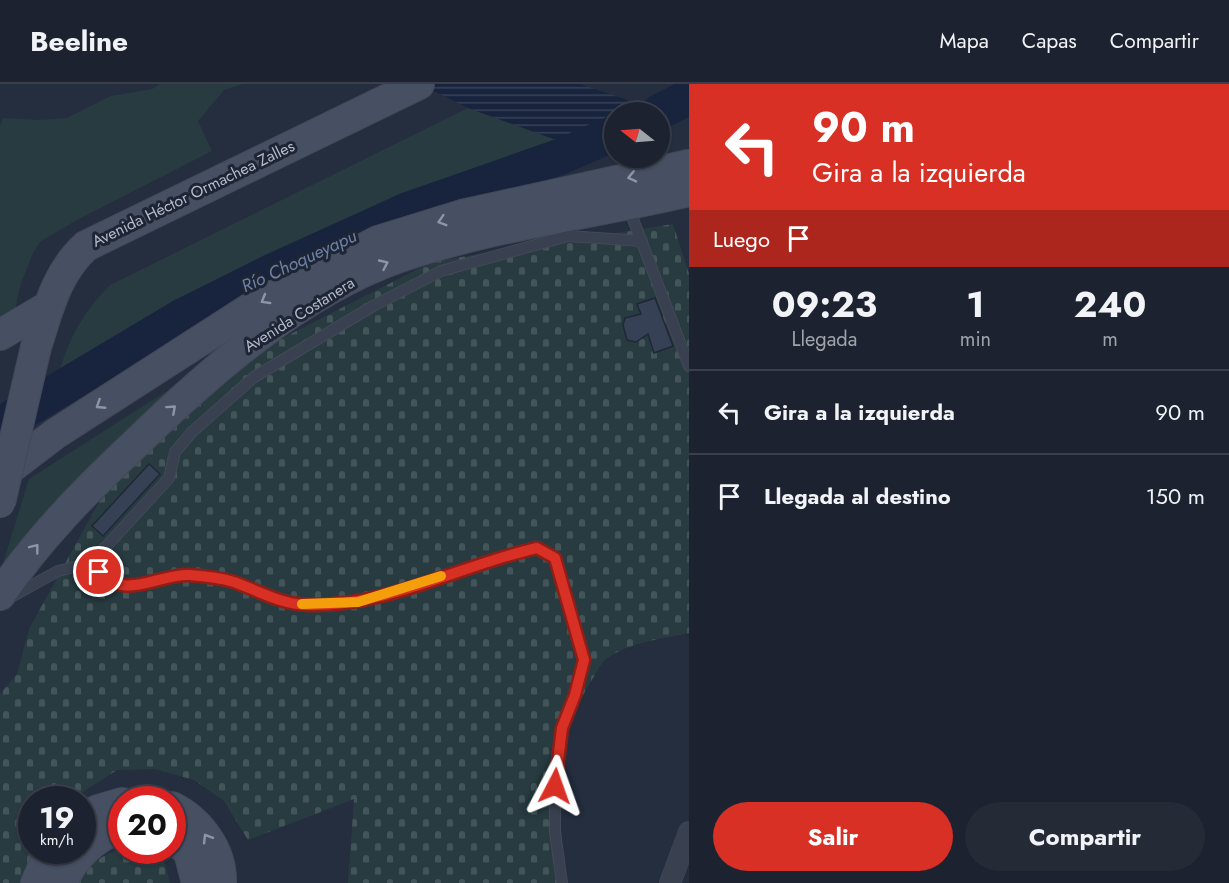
<!DOCTYPE html>
<html lang="es">
<head>
<meta charset="utf-8">
<style>
	:root { --surface:#1c222f; --page:#252a37; --text:#f1f3f6; --muted:#a0a4aa; --line:#3a3f4b; --accent:#d93025 }
	body { margin:0; font-family:Jost,sans-serif; background:var(--page); color:var(--text); height:100vh; display:flex; flex-direction:column; font-size:22px; white-space:nowrap }
	* { box-sizing:border-box; margin:0 }
	p { font-size:20px; color:var(--muted) }
	.icon { flex:none; width:33px; height:33px; fill:none; stroke:currentColor; stroke-width:2; stroke-linecap:round; stroke-linejoin:round }
	.map { position:relative; flex:1; overflow:hidden }
	.sheet { display:flex; flex-direction:column; background:var(--surface); width:540px }
	.sheet>* { flex:none }
	.hud { background:#d93025; color:#fff; overflow:hidden }
	.needle { width:39px; rotate:287deg }
	.tools { position:absolute; left:604px; top:18px; display:grid; gap:12px }
	.tools a { display:grid; place-items:center; width:66px; height:66px; border-radius:50%; background:var(--surface); box-shadow:0 2px 4px #0004,0 0 0 2px var(--line); font-size:30px }
	.speed { position:absolute; left:18px; top:702px; display:flex; gap:12px; font-size:30px; font-weight:700; text-align:center }
	.speed>* { display:grid; place-content:center; width:78px; height:78px; border-radius:50%; background:var(--surface); box-shadow:0 2px 4px #0004,0 0 0 2px var(--line); line-height:1 }
	.speed small { font-size:15px; font-weight:400 }
	.speed .limit { border:9px solid #d22; background:#fff; color:#111 }
	.pin { position:absolute; display:grid; place-items:center; width:51px; height:51px; color:#fff; margin:-26px; border:3px solid #fff; border-radius:50%; box-shadow:0 2px 6px #0007 }
	.me { position:absolute; width:66px; margin:-33px; rotate:4deg; stroke-linejoin:round; filter:drop-shadow(0 0 4px #0008) }
	.turn { display:flex; align-items:center; gap:21px; height:126px; padding:0 24px; font-size:27px }
	.turn .icon { width:78px; height:78px; stroke-width:2.5 }
	.turn b { display:block; font-size:42px; line-height:51px }
	.then { display:flex; align-items:center; height:57px; padding:0 24px; background:#0003; gap:12px; font-size:22px }
	.eta { display:flex; justify-content:space-evenly; align-items:center; height:102px; text-align:center }
	.eta b { font-size:36px; font-weight:700; line-height:42px }
	.action { display:flex; gap:12px; margin-top:auto; padding:12px 24px }
	.action a { flex:1; height:69px; border-radius:36px; background:var(--accent); color:#fff; font-size:24px; font-weight:700; line-height:69px; text-align:center }
	.action a+a { background:var(--page); color:var(--text) }
	ul { padding:0; list-style:none }
	li { display:flex; align-items:center; gap:18px; height:84px; padding:0 24px; border-top:2px solid var(--line) }
	li div { flex:1 }
	li b { display:block; font-size:22px }
	li em { font-style:normal }
	header { display:flex; align-items:center; gap:36px; box-sizing:border-box; height:84px; padding:0 30px; background:var(--surface); border-bottom:2px solid var(--line) }
	header strong { font-size:28px }
	nav { display:flex; gap:33px; margin-inline-start:auto; font-size:21px }
	main { display:flex; flex:1; min-height:0 }
	.map>svg:first-child { display:block }
	.green { fill:#273b40 }
	.cemetery { fill:url(#cemetery-stones) }
	.water { fill:url(#water-rules) }
	.lines { fill:none; stroke-linecap:round; stroke-linejoin:round }
	.river { stroke:#18243d; stroke-width:36 }
	.building { fill:#374155; stroke:#202736; stroke-width:1.5 }
	.lane-casing { stroke:#424958; stroke-width:12 }
	.street-casing { stroke:#424958; stroke-width:22 }
	.secondary-casing { stroke:#424958; stroke-width:32 }
	.lane { stroke:#39404f; stroke-width:10 }
	.street { stroke:#39404f; stroke-width:21 }
	.secondary { stroke:#474f62; stroke-width:30 }
	.secondary-bridge-casing { stroke:#424958; stroke-width:32; stroke-linecap:butt }
	.secondary-bridge { stroke:#474f62; stroke-width:30 }
	.oneway { stroke:#8e95a6 }
	.route-casing { stroke:#8d1f18; stroke-width:15 }
	.route { stroke:#d93025; stroke-width:10 }
	.slow { stroke:#f59e0b; stroke-width:10 }
	.labels { text-anchor:middle; stroke-width:6; stroke-linejoin:round; paint-order:stroke }
	.street-label { font-size:16px; fill:#b5bbca; stroke:#1e2534 }
	.water-label { font-size:18px; font-style:italic; fill:#6e82a9; stroke:#1e2534 }
</style>
</head>
<body>
<header>
<strong>Beeline</strong>
<nav><a>Mapa</a><a>Capas</a><a>Compartir</a></nav>
</header>
<main>
<div class="map">
<svg width="689" height="799" viewBox="0 0 689 799">
	<defs>
		<pattern id="cemetery-stones" width="16" height="16" patternUnits="userSpaceOnUse" patternTransform="scale(1.5)"><rect width="16" height="16" fill="#273b40"/><path d="M2 7V4a2 2 0 0 1 4 0v3zM10 15v-3a2 2 0 0 1 4 0v3z" fill="#44555a"/></pattern>
		<pattern id="water-rules" width="6" height="5" patternUnits="userSpaceOnUse" patternTransform="scale(1.5)"><rect width="6" height="5" fill="#18243d"/><path d="M0 2.5h6" fill="none" stroke="#374258"/></pattern>
	</defs>
	<rect width="100%" height="100%" fill="#252e3f"/>
	<g class="green">
		<polygon points="160,0 243,0 224,6 198,37 212,67 77,136 41,157 34,167 21,199 15,226 0,234 0,42 3,34 40,36 67,34 111,12 152,5"/>
		<path d="M468,24L592,69L391,134L321,164L188,226L53,308C67,261 75,237 110,201Z"/>
		<polygon points="176,301 0,489 29,395"/>
	</g>
	<g class="cemetery">
		<path d="M673,140L689,190V549C661,555 630,558 606,575C601,579 597,588 593,594C563,641 557,689 561,744C562,763 566,780 564,799H348L354,715L248,756L224,717L194,696L155,685L117,686L72,715L32,716V766L38,767L23,799H0V610L17,590L29,545L99,418L185,324L265,263L418,185L442,176Z"/>
		<path d="M121,765L149,767L165,780L170,799H77C86,781 102,771 121,765Z"/>
	</g>
	<polygon class="water" points="420,0 580,0 628,16 620,28 615,28 615,36 592,69 468,24"/>
	<g class="lines">
		<g class="river">
			<polyline points="659,28 689,13"/>
			<polyline points="0,341 183,232 269,189 408,126 562,72 615,49"/>
		</g>
	</g>
	<g class="building">
		<polygon points="655,214 673,262 654,269 648,250 636,258 627,256 623,241 625,234 641,230 637,220"/>
		<polygon points="149,380 160,390 103,452 92,442"/>
	</g>
	<g class="lines">
		<g class="lane-casing">
			<g id="lane">
				<polyline points="628,122 689,282"/>
				<polyline points="568,152 642,157"/>
				<path d="M91,479C134,525 144,488 190,492C204,493 222,494 235,499C260,508 281,521 309,521C388,521 461,481 537,463L555,474L583,576L575,611L562,644L555,685V748L562,799"/>
				<polyline points="11,513 58,487 91,479 169,394 175,368 192,348 254,293 373,222 441,187 568,152 576,135"/>
			</g>
		</g>
		<g class="street-casing">
			<polyline id="street" points="670,799 689,748"/>
		</g>
		<g class="secondary-casing">
			<g id="secondary">
				<polyline points="0,251 49,222"/>
				<path d="M36,263C48,226 56,189 86,162L419,0"/>
				<polyline points="0,392 55,350 254,222 378,157 462,131 689,81"/>
				<path d="M0,511C38,455 84,408 133,362C208,289 297,210 397,174C492,141 592,130 689,107"/>
				<path d="M172,723C200,737 222,767 221,799"/>
				<polyline points="82,734 98,726 122,719"/>
				<polyline points="172,752 189,768 197,799"/>
				<polyline points="36,799 51,766"/>
				<path d="M62,799C73,773 95,752 122,743"/>
			</g>
		</g>
		<use href="#lane" class="lane"/>
		<use href="#street" class="street"/>
		<use href="#secondary" class="secondary"/>
		<g class="secondary-bridge-casing">
			<polyline id="secondary-bridge" points="0,419 36,263"/>
		</g>
		<use href="#secondary-bridge" class="secondary-bridge"/>
	</g>
	<defs><path id="oneway-chevron" d="M-2-3.5L2.5 0L-2 3.5" fill="none" stroke-width="1.6" stroke-linecap="round" stroke-linejoin="round" transform="scale(1.5)"/></defs>
	<g class="oneway">
		<use href="#oneway-chevron" transform="translate(632 93) rotate(167)"/>
		<use href="#oneway-chevron" transform="translate(442 137) rotate(163)"/>
		<use href="#oneway-chevron" transform="translate(384 180) rotate(-25)"/>
		<use href="#oneway-chevron" transform="translate(265 216) rotate(150)"/>
		<use href="#oneway-chevron" transform="translate(100 321) rotate(147)"/>
		<use href="#oneway-chevron" transform="translate(172 325) rotate(-42)"/>
		<use href="#oneway-chevron" transform="translate(35 464) rotate(-52)"/>
		<use href="#oneway-chevron" transform="translate(207 754) rotate(-121)"/>
	</g>
	<g class="lines">
		<g class="route-casing">
			<path id="route" d="M99,488C126,517 157,490 189,491C203,492 221,494 234,498C259,507 280,520 308,521C387,523 461,481 537,464L555,474L584,576L575,611L562,644L555,702"/>
		</g>
		<use href="#route" class="route"/>
		<polyline class="slow" points="302,520 358,518 441,492"/>
	</g>
	<g class="labels">
		<g class="street-label">
			<text transform="translate(193 109) rotate(-26)" y="6">Avenida Héctor Ormachea Zalles</text>
			<text transform="translate(299 230) rotate(-32)" y="6">Avenida Costanera</text>
		</g>
		<g class="water-label">
			<text transform="translate(299 177) rotate(-25)" y="6">Río Choqueyapu</text>
		</g>
	</g>
</svg>
<div class="tools">
<a><svg class="needle" viewBox="-14 -14 28 28"><path d="M0-13l5 13h-10z" fill="#e53935"/><path d="M0 13l5-13h-10z" fill="#a0a4aa"/></svg></a>
</div>
<div class="speed"><div>19<small>km/h</small></div><div class="limit">20</div></div>
<div class="pin" style="left:99px;top:488px;background:#d93025"><svg class="icon" aria-label="arrive" viewBox="0 0 24 24"><path d="M6 21V4h12l-3 4 3 4H6"/></svg></div>
<svg class="me" style="left:555px;top:702px" viewBox="-20 -20 40 40"><path d="M0-17L14 15 0 8-14 15z" fill="#d93025" stroke="#fff" stroke-width="4"/></svg>
</div>
<section class="sheet">
<div class="hud">
<div class="turn"><svg class="icon" aria-label="left" viewBox="0 0 24 24"><path d="M17 20v-9H6M10 6l-5 5 5 5"/></svg><div><b>90 m</b>Gira a la izquierda</div></div>
<div class="then">Luego<svg class="icon" aria-label="arrive" viewBox="0 0 24 24"><path d="M6 21V4h12l-3 4 3 4H6"/></svg></div>
</div>
<div class="eta">
<div><b>09:23</b><p>Llegada</p></div>
<div><b>1</b><p>min</p></div>
<div><b>240</b><p>m</p></div>
</div>
<ul>
<li><svg class="icon" aria-label="left" viewBox="0 0 24 24"><path d="M17 20v-9H6M10 6l-5 5 5 5"/></svg><div><b>Gira a la izquierda</b></div><em>90 m</em></li>
<li><svg class="icon" aria-label="arrive" viewBox="0 0 24 24"><path d="M6 21V4h12l-3 4 3 4H6"/></svg><div><b>Llegada al destino</b></div><em>150 m</em></li>
</ul>
<div class="action"><a>Salir</a><a>Compartir</a></div>
</section>
</main>
</body>
</html>
